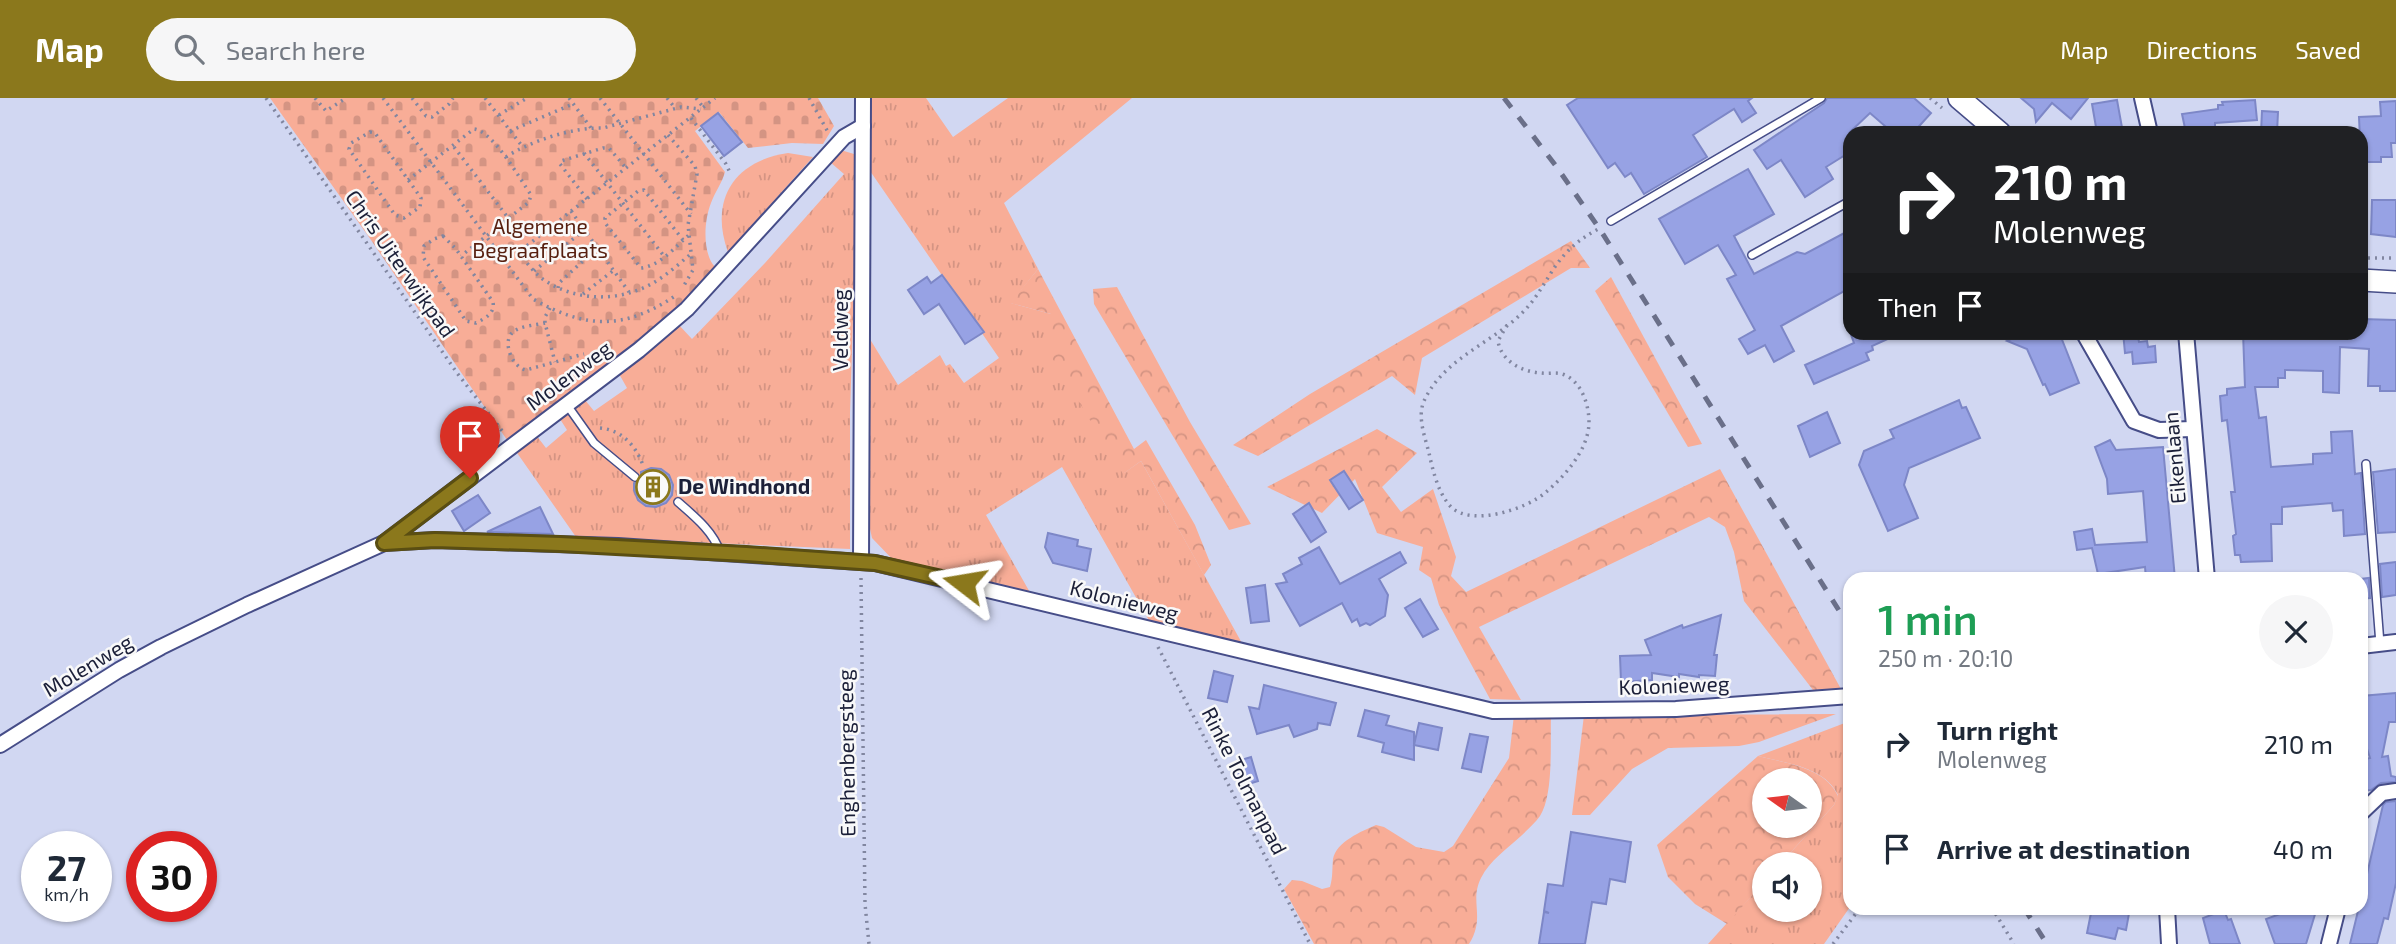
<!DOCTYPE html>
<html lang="en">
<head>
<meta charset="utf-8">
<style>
	:root { --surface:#fff; --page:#f6f6f7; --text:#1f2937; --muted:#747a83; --accent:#8b781c }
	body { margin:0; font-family:"Exo 2",sans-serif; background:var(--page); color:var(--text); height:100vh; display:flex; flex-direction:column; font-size:26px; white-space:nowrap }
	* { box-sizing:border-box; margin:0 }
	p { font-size:23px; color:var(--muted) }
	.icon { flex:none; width:38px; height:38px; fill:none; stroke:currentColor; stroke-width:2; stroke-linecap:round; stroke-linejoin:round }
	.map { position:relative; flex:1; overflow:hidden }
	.sheet { position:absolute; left:1843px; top:474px; width:525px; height:343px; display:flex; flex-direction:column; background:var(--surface); border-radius:21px; box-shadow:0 2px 5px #0004 }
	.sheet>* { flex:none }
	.guide { position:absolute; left:1843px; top:28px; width:525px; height:214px; border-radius:21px; box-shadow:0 2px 5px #0004; background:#202124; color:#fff; overflow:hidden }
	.needle { width:46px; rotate:284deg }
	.buttons { position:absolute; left:1752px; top:670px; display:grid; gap:14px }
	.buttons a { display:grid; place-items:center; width:70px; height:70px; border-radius:50%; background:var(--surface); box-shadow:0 2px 5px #0004; font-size:35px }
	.speed { position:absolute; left:21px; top:733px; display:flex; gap:14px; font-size:35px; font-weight:700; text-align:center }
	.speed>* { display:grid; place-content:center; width:91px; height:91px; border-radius:50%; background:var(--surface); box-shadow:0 2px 5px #0004; line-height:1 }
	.speed small { font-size:18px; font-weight:400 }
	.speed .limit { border:10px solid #d22; background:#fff; color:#111 }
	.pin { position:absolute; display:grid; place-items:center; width:60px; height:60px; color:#fff; margin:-72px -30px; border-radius:50% 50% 50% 0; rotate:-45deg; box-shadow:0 0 7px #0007 }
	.pin .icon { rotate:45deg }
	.me { position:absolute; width:77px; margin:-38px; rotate:284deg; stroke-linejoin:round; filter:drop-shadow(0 0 5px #0008) }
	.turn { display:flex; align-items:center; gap:24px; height:147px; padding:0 35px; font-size:32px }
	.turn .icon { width:91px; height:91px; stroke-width:2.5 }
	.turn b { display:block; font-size:49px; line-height:60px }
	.then { display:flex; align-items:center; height:66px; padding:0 35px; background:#0003; gap:14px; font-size:26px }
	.round { display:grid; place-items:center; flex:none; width:74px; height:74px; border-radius:37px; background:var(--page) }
	.head { display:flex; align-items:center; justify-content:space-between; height:119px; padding:0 35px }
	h1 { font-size:42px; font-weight:600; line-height:52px; color:#1e9e55 }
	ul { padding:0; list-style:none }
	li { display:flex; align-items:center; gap:21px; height:105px; padding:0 35px }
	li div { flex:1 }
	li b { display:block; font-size:26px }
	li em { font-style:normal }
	header { display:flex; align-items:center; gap:42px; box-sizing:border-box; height:98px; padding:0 35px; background:var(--accent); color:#fff }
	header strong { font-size:33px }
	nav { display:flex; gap:38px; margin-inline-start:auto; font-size:24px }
	.search { width:490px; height:63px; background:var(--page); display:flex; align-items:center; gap:18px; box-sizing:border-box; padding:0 24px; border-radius:38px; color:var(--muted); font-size:26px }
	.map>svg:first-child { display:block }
	.grass { fill:url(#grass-tufts) }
	.forest { fill:url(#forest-crowns); fill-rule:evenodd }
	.cemetery { fill:url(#cemetery-stones) }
	.building { fill:#97a2e4; stroke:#7d87c7; stroke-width:2 }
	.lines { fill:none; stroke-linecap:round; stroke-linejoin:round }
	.lane-casing { stroke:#464d88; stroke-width:10 }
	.street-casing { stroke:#464d88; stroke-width:18 }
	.secondary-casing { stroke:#464d88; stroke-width:24 }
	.path { stroke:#8186a0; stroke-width:3.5; stroke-dasharray:2 5; stroke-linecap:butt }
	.lane { stroke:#fff; stroke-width:7 }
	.street { stroke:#fff; stroke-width:14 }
	.secondary { stroke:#fff; stroke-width:21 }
	.rail { stroke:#6a6f89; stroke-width:5; stroke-dasharray:12 12; stroke-linecap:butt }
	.route-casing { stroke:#5a4e12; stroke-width:18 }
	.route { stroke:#8b781c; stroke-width:12 }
	.labels { text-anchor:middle; stroke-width:5; stroke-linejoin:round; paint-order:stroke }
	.park-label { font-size:21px; fill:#571f0f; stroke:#f9f9f9 }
	.street-label { font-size:21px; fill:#1b1f38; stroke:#f9f9f9 }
	.poi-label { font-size:21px; font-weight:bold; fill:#1b1f38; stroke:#f9f9f9; text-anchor:start }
</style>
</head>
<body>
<header>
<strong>Map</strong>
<div class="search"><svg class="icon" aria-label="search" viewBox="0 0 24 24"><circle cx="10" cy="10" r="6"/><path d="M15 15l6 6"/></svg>Search here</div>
<nav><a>Map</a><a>Directions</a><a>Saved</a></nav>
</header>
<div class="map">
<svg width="2396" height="846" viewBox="0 0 2396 846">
	<defs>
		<pattern id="grass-tufts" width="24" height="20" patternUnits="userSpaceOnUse" patternTransform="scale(1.75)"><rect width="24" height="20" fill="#f8ad97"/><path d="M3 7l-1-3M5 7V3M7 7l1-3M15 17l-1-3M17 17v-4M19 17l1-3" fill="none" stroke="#d49483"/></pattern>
		<pattern id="forest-crowns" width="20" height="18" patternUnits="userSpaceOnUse" patternTransform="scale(1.75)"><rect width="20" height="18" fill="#f8ad97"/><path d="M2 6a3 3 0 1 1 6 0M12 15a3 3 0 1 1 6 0" fill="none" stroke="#d49483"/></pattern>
		<pattern id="cemetery-stones" width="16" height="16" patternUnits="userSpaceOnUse" patternTransform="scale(1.75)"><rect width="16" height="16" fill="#f8ad97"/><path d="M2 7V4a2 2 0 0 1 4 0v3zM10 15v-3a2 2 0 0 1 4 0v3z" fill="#d49483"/></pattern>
	</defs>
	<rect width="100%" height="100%" fill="#d1d7f2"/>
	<g class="grass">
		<polygon points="870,0 926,0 953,39 1008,0 1132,0 1004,105 1038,171 1011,205 1051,216 1124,375 1141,363 1243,547 1151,526 1062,369 986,417 1032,498 895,464 872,440 867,417 865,233 898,287 940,257 946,268 950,266 964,285 999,260 868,70"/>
		<polygon points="844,53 854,56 858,66 850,315 850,451 576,439 515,352 536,337 546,350 567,332 560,321 585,302 594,313 627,290 618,274 678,226 692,241 765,165 844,76 830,64 838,54"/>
		<path d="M788,55L813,59L728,154C709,102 734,63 788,55Z"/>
		<path d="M1850,623V809L1824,846H1708L1764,784V812H1810V766H1780L1834,707L1838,697C1825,669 1785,665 1758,658Z"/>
	</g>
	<g class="forest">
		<polygon points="1571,143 1590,170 1571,170 1422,260 1415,297 1392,278 1258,358 1233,347 1310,296"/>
		<polygon points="1038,171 1134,351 1146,342 1195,427 1211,467 1204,477 1141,363 1123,376 1049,255 1051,216 1010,205"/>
		<polygon points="1611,179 1702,346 1688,349 1595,193"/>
		<polygon points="1117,189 1190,324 1251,426 1229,432 1094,206 1093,191"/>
		<polygon points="1377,331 1417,355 1382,389 1401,414 1433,391 1456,459 1451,478 1466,494 1720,371 1841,591 1813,592 1744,503 1734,454 1725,429 1709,419 1479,529 1521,602 1490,601 1439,507 1431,480 1419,472 1423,449 1377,435 1355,381 1322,415 1267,389"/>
		<polygon points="1836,616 1759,644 1739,648 1668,650 1632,671 1590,717 1572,717 1584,617"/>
		<path d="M1514,617H1551C1550,644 1554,696 1540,718C1535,725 1527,732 1521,738C1507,751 1490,762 1481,780C1469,804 1486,819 1469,846H1314L1284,791L1292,782L1302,783L1322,791L1330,789C1333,779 1332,771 1333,761C1336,744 1362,733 1376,727L1384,729L1416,749L1444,754L1453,748L1509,660Z"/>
		<path d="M1758,658C1785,665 1825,669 1838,698L1834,707L1780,766H1764V784L1727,826L1695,806L1668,779L1657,747ZM1764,682H1810V728H1764Z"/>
	</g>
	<path class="cemetery" d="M270,0H818L834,28L823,46L792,45L748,50L719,14L695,33L725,74C722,85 715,94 711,105C704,122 702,155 715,169L683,208L657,230L507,342L371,142Z"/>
	<g class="building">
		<polygon points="1578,0 1752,0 1748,3 1756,15 1742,24 1734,11 1693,37 1707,59 1644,96 1631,75 1625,79 1615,65 1608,70 1567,7"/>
		<polygon points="1827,0 1914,0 1931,15 1913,35 1893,35 1870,15 1850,34 1850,54 1826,69 1833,81 1805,99 1781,62 1767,71 1754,52 1824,5"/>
		<polygon points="2021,0 2088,0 2071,21 2052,5 2036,24 2034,11"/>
		<polygon points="2117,2 2123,35 2097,35 2092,6"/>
		<polygon points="2255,2 2257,22 2215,25 2215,35 2186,35 2182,16 2218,11 2218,7 2223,7 2222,4"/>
		<polygon points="2396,3 2396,45 2391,45 2392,59 2381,59 2381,64 2361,64 2359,19 2381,18 2380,4"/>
		<polygon points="2262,13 2278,14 2277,35 2261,35"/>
		<polygon points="718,15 742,44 724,58 701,28"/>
		<polygon points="1748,71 1774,116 1734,138 1754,176 1797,154 1805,156 1850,132 1850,190 1781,228 1794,253 1774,264 1765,247 1748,256 1739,241 1755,232 1727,181 1736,177 1718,147 1685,166 1659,121"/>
		<polygon points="2372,102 2396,102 2396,139 2371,136"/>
		<polygon points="942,177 984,234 965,246 939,206 924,216 908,192 927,179 931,185"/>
		<polygon points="2361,221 2396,222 2396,293 2380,293 2380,288 2368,288 2369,251 2340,249 2339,295 2323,294 2323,273 2285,272 2285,280 2278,280 2278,289 2255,289 2259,320 2266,319 2271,369 2313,366 2313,356 2332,355 2331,334 2352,333 2355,376 2361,375 2365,436 2344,438 2343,412 2333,413 2332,405 2282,409 2282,426 2271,426 2272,463 2241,464 2240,457 2235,457 2233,438 2236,436 2231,394 2235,394 2227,322 2222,323 2220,298 2227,297 2227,291 2245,289 2243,234 2361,234"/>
		<polygon points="1850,234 1903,234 1872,248 1873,252 1866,255 1869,262 1814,286 1805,267 1854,245"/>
		<polygon points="2025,234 2059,234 2079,285 2050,297 2045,286 2043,287 2027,251 2007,243"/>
		<polygon points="2123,234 2137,234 2139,244 2147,243 2148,249 2155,248 2156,264 2133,266 2132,254 2125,255"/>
		<polygon points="1959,302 1962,310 1966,309 1980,340 1909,370 1904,387 1918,420 1888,433 1859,367 1864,353 1894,340 1890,332"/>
		<polygon points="1827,314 1840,345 1810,359 1798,328"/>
		<polygon points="2110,342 2116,352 2163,349 2175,481 2146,481 2145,469 2098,476 2092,450 2077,452 2074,434 2092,431 2095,447 2147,444 2143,393 2108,396 2107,381 2095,349"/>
		<polygon points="651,370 661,371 669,377 673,387 672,397 666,405 656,409 646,408 638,402 634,392 634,385 641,381 641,374"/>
		<polygon points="2396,371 2396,434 2378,435 2373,374"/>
		<polygon points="1344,373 1363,402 1349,411 1330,382"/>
		<polygon points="478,397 490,415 464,433 452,413"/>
		<polygon points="1309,405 1326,434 1311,444 1293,416"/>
		<polygon points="540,409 553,436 487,434"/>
		<polygon points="1048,435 1078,442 1077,448 1091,451 1087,473 1053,465 1045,449"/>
		<polygon points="1319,449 1340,486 1400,454 1406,465 1379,481 1388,497 1385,518 1370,527 1366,525 1360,528 1357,521 1352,524 1342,505 1300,528 1276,486 1287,484 1283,476 1302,466 1299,460"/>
		<polygon points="2396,464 2396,497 2382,499 2380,466"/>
		<polygon points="2369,480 2370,500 2361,501 2361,481"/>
		<polygon points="1265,487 1269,523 1251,525 1246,490"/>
		<polygon points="1420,501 1438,531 1423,539 1405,510"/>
		<polygon points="1721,517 1714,557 1717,557 1715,578 1699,577 1699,579 1679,576 1679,579 1652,575 1652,582 1621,584 1620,558 1651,557 1645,542 1682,527 1683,530"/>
		<polygon points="1214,573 1233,578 1227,604 1208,600"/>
		<polygon points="1264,587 1336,605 1330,627 1318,625 1317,631 1294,639 1289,627 1257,636 1249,609 1259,611"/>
		<polygon points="2396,595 2396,624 2389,624 2382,659 2388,658 2391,678 2396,679 2396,684 2381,685 2371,692 2361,693 2361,662 2370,660 2361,632 2361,598"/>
		<polygon points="1365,612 1389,618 1386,627 1414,634 1414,662 1382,654 1384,645 1358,638"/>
		<polygon points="1419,625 1442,630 1438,652 1414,647"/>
		<polygon points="1470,636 1488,639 1481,674 1462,670"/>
		<polygon points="1251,659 1258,683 1242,688 1235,664"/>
		<polygon points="2396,703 2396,785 2388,821 2384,820 2377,846 2350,846 2358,813 2361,810 2361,802 2383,707 2386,704"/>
		<polygon points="1571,734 1631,744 1625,784 1610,781 1606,806 1592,804 1585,846 1539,846 1544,814 1549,815 1544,813 1548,786 1563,788"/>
		<polygon points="2092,810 2130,810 2126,832 2118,830 2115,841 2087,835"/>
		<polygon points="2282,810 2302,810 2316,813 2306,846 2275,846 2266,821 2280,816"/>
		<polygon points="2224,812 2228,822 2231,821 2240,846 2210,846 2203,820"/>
	</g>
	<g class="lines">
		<g class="lane-casing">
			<g id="lane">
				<polyline points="1611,123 1821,0"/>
				<polyline points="1752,157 1850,103"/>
				<polyline points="567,307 594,345 635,379"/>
				<polyline points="2366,366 2380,546"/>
				<path d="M678,404C694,418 713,433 720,454"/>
			</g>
		</g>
		<g class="street-casing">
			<g id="street">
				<polyline points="2142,0 2150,35"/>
				<polyline points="2083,234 2134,323 2159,332 2193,331"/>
				<polyline points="2186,234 2207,481"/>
				<polyline points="384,445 435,442 618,448 875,465 1493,613 1676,611 1850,598"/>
				<polyline points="861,464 863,0"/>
				<polyline points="2361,548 2396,544"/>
				<polyline points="0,647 119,572 161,549 247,507 384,445 639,252 687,211 844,39 863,28"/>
				<polyline points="2361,715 2382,695 2396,693"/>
				<polyline points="2167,810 2169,846"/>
				<polyline points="2329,846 2338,810"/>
			</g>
		</g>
		<g class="secondary-casing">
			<g id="secondary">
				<polyline points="1959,0 2000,35"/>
				<polyline points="2361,182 2396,184"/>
			</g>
		</g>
		<g class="path">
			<polyline points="266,0 457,275 503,334"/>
			<polyline points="315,0 326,13 346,0"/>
			<path d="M383,0L533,201C586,231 624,232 675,198"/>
			<polyline points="412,0 426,18 432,19 449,6 453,0"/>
			<polyline points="485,0 522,48"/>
			<polyline points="569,0 591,30"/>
			<polyline points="600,0 691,116"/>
			<polyline points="667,0 675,10"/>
			<polyline points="696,0 703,9"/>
			<polyline points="809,0 828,34"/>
			<polyline points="1930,0 1942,10"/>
			<polyline points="499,17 527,0"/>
			<polyline points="691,20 726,66 731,77"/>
			<polyline points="510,33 573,6"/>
			<polygon points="370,34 375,35 421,100 420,109 404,120 395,117 349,51 351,45"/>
			<polyline points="668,37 695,68 697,76 688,127 693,172 683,189"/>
			<polyline points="454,49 509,121"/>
			<polyline points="584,55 664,158"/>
			<path d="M506,59C530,43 574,29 603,30L681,9L701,11"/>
			<path d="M408,82L474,31C493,33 520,81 531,97L529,104L461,158"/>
			<polyline points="587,101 560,66 561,63 603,50 609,50 626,70"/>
			<polyline points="571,113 629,194"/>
			<path d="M443,138L456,151L493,204C495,216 485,220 476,225L466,223L423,159L424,148L434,141Z"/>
			<path d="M683,142L644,92L638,93L605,120V125L641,170C660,168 676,148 690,136"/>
			<path d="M519,154C526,164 534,175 544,182C577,204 620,204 653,185C667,177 680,165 692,155"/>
			<polyline points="2361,160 2396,160"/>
			<polyline points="505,165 715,0"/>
			<polyline points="534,173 584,132"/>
			<polyline points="558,190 559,185 597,150"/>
			<polyline points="583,196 614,172"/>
			<polyline points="550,210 545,219 545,225 555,264"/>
			<path d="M545,225C536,227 518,228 512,235C502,245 513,270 526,272L584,256"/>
			<path d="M1507,227L1498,243C1501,263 1522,274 1541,275C1548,276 1556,274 1562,276C1581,282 1589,306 1589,324C1589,351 1565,378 1545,395C1526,411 1472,429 1451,409C1438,395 1433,373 1429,355C1425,339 1417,319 1424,303C1443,261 1492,245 1522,215C1540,198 1549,173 1566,155C1576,144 1587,137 1600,130"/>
			<path d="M600,330C622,332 635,347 643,367"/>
			<polyline points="861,480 865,806 869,846"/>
			<polyline points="1158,549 1310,846"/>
			<polyline points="1992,810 2014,846"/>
			<polyline points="1833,846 1860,810"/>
		</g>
		<use href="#lane" class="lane"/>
		<use href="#street" class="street"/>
		<use href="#secondary" class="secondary"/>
		<g class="rail">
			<polyline points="1504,0 1556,68 1601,133 1850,530"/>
			<polyline points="2024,810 2047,846"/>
		</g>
	</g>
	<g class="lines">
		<g class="route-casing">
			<polyline id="route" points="470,380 384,445 435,442 560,446 746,456 875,465 964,485"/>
		</g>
		<use href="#route" class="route"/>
	</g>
	<defs>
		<g id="building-ring" transform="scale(1.75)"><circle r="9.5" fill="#f9f9f9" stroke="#8b781c" stroke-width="1.5"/><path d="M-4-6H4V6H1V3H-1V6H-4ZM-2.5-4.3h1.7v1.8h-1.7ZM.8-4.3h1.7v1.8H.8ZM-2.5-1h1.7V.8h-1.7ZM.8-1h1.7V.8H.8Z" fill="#8b781c"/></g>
	</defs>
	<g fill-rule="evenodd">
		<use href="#building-ring" x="653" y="389"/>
	</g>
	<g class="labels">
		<g class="park-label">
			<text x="540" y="136">Algemene<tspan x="540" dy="24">Begraafplaats</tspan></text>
		</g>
		<g class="street-label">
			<text transform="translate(400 166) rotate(55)" y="7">Chris Uiterwijkpad</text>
			<text transform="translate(841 232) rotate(-90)" y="7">Veldweg</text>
			<text transform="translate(569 278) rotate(-37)" y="7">Molenweg</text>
			<text transform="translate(2175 360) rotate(-95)" y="7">Eikenlaan</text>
			<text transform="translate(1124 503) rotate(14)" y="7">Kolonieweg</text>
			<text transform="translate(88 568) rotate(-31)" y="7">Molenweg</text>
			<text transform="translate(1674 588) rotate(-2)" y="7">Kolonieweg</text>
			<text transform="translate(847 655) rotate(-91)" y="7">Enghenbergsteeg</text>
			<text transform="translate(1244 683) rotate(63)" y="7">Rinke Tolmanpad</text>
		</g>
		<g class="poi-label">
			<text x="678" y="396">De Windhond</text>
		</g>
	</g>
</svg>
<div class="buttons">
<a><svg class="needle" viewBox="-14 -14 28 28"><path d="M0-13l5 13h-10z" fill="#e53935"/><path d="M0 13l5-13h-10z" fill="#747a83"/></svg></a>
<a><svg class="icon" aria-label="sound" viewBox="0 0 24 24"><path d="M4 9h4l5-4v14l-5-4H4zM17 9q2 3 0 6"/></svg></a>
</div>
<div class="speed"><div>27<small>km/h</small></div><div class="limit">30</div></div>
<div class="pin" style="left:470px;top:380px;background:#d93025"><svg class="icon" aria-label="arrive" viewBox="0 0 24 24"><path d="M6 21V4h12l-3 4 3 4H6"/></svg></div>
<svg class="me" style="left:964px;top:485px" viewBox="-20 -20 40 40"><path d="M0-17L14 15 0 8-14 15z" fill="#8b781c" stroke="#fff" stroke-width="4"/></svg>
<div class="guide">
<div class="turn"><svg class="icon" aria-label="right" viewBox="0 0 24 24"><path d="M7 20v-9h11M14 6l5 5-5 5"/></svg><div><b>210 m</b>Molenweg</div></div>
<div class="then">Then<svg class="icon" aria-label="arrive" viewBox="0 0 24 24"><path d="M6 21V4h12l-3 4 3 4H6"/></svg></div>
</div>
<section class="sheet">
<div class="head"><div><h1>1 min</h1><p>250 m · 20:10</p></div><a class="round"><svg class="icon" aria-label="close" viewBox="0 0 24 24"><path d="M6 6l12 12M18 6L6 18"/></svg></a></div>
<ul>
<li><svg class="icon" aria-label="right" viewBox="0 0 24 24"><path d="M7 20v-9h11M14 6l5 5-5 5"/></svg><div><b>Turn right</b><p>Molenweg</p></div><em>210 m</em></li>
<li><svg class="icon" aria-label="arrive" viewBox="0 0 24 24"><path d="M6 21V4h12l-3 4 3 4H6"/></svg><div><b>Arrive at destination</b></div><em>40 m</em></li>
</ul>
</section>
</div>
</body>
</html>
